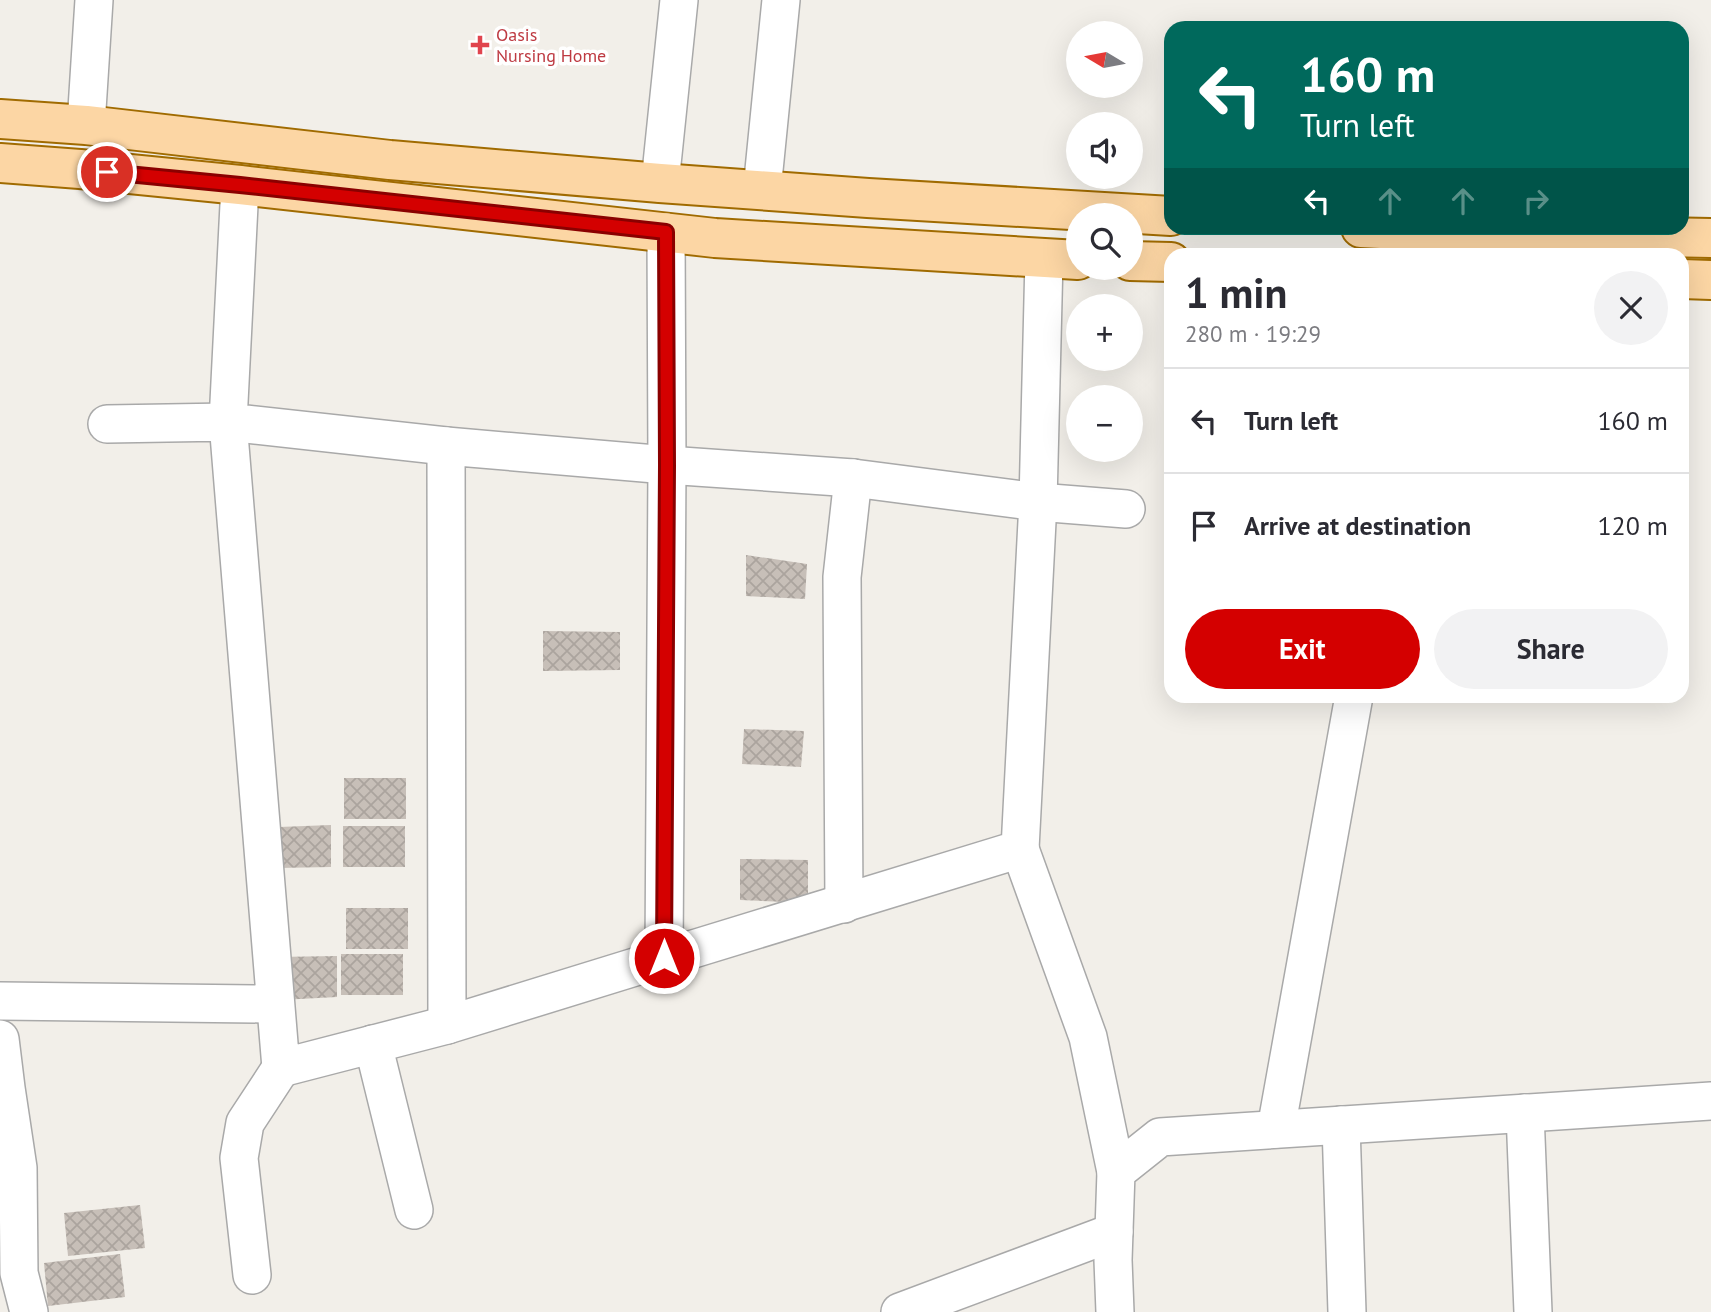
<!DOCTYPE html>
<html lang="en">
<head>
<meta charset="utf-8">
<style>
	:root { --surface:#fff; --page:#f2f2f3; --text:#2b2b33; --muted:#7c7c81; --line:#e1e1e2; --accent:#d40000 }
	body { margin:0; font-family:"PT Sans",sans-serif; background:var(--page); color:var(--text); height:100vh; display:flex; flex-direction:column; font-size:26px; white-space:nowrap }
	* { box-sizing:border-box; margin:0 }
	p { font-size:23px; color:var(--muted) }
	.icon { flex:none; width:38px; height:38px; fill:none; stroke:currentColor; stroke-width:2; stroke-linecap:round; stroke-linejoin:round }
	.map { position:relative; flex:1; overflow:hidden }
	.side { position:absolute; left:1164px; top:248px; width:525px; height:455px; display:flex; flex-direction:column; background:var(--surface); border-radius:21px; box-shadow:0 7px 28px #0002 }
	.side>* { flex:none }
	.hud { position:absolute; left:1164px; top:21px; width:525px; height:214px; border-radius:21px; box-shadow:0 7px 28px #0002; background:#00695c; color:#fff; overflow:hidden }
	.needle { width:46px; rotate:280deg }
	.buttons { position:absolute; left:1066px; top:21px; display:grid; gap:14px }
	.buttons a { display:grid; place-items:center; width:77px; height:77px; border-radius:50%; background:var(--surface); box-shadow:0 7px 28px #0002; font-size:35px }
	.pin { position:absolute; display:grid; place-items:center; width:60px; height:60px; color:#fff; margin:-30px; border:4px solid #fff; border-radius:50%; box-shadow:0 2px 7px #0007 }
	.me { position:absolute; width:77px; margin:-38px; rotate:0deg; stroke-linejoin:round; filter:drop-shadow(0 0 5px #0008) }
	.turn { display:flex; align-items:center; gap:24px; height:147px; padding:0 21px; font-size:32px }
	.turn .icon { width:91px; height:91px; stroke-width:2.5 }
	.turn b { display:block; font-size:49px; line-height:60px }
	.lanes { display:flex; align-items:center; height:66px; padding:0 21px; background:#0003; justify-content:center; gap:35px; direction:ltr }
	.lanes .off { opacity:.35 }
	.round { display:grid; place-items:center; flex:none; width:74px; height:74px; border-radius:37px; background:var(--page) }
	.headline { display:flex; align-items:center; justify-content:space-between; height:119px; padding:0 21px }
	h1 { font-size:42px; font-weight:800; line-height:52px }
	.button { display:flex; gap:14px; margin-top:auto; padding:14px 21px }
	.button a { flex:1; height:80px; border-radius:42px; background:var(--accent); color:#fff; font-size:28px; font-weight:800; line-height:80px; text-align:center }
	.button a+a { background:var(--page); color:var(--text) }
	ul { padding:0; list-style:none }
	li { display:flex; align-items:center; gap:21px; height:105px; padding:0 21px; border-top:2px solid var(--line) }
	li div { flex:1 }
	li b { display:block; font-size:26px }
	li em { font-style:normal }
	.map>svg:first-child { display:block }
	.building { fill:url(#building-cross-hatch) }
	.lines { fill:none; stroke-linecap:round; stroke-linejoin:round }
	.minor-casing { stroke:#a9a9a9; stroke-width:40 }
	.major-casing { stroke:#a06b00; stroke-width:42 }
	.minor { stroke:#fff; stroke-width:37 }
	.major { stroke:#fcd6a4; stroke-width:38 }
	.route-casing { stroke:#8a0000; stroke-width:18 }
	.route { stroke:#d40000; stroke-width:12 }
	.health-dot { fill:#e0444e; stroke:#fff; stroke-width:2.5 }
	.labels { text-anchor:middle; stroke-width:7; stroke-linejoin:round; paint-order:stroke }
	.health-label { font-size:18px; fill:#be3a42; stroke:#fff; text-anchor:start }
</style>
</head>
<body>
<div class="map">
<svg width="1711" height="1312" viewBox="0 0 1711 1312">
	<defs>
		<pattern id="building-cross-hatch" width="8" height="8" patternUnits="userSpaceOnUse" patternTransform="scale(1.75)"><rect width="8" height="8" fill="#c7bfb8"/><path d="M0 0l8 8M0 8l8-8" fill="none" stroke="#aba49e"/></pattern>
	</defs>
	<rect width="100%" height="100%" fill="#f2efe9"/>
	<g class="building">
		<polygon points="746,555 807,564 805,599 746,596"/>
		<polygon points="543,631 620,632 620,670 543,671"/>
		<polygon points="744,729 804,731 801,767 742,764"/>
		<rect x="344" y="778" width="62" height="41"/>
		<polygon points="331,825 331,867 279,868 279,827"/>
		<rect x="343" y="826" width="62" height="41"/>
		<polygon points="740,859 808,860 808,903 740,900"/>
		<rect x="346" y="908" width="62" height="41"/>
		<rect x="341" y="954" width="62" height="41"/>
		<polygon points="337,956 337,997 281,1000 276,957"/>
		<polygon points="140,1205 145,1248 68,1256 64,1213"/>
		<polygon points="120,1254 125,1297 48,1306 44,1263"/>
	</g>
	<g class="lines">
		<g class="minor-casing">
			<g id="minor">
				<polyline points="86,125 94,0"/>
				<polyline points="660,183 679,0"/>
				<polyline points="240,185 228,422 446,446"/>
				<polyline points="762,190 781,0"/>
				<polyline points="666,232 667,465 664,958 1020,849 1038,502 1044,259"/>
				<polyline points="107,424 228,422 281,1068 447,1025"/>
				<polyline points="1020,849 1088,1037 1116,1172"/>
				<polyline points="844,904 842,577 853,478"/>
				<polyline points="664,958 447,1025 446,446 667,465 853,478 1038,502 1126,509"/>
				<polyline points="0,1001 266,1004"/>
				<polyline points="0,1039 6,1088 18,1168 19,1273 29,1312"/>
				<polyline points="373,1044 414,1210"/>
				<polyline points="1525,1113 1533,1312"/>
				<polyline points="1341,1125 1347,1312"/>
				<polyline points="1276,1129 1354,696"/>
				<polyline points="252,1275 239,1158 245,1123 281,1068"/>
				<polyline points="900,1312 1114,1232"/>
				<polyline points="1115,1312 1113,1260 1116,1172 1160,1137 1711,1101"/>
			</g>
		</g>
		<g class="major-casing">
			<g id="major">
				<polyline points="0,119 86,125 390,160 660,183 868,198 1171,216"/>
				<polyline points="0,163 80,169 240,185 715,238 1078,260"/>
				<polyline points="1361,228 1460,233 1711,238"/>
				<polyline points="1130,261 1171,262"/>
				<polyline points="1682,279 1711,280"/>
			</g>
		</g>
		<use href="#minor" class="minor"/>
		<use href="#major" class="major"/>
	</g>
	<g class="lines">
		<g class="route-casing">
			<polyline id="route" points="107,172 240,185 666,232 667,465 664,958"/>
		</g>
		<use href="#route" class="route"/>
	</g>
	<path class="health-dot" d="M476.5 34.5h7v7h7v7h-7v7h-7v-7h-7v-7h7z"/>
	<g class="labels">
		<g class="health-label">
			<text x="496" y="41">Oasis<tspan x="496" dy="21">Nursing Home</tspan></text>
		</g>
	</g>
</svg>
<div class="buttons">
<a><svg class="needle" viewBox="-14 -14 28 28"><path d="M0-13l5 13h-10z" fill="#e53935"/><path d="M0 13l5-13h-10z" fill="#7c7c81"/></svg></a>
<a><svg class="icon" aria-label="sound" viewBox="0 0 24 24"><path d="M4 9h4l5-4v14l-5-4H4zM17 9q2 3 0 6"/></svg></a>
<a><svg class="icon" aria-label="search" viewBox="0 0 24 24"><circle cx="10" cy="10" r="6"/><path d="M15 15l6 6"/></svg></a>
<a>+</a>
<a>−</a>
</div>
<div class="pin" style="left:107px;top:172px;background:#d93025"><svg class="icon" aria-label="arrive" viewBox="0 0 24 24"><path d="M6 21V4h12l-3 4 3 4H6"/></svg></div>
<svg class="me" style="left:664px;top:958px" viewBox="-20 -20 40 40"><circle r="17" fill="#d40000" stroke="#fff" stroke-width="3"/><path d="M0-11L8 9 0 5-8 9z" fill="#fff"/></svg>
<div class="hud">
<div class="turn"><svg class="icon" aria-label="left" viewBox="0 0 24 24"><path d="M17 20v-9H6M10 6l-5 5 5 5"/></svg><div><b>160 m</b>Turn left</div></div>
<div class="lanes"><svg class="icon" aria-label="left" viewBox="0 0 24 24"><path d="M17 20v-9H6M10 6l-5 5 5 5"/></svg><svg class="icon off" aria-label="ahead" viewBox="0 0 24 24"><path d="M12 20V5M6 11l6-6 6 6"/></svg><svg class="icon off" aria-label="ahead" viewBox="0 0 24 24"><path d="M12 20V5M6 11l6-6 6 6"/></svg><svg class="icon off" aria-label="right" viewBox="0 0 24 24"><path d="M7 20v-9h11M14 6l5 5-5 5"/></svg></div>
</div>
<section class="side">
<div class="headline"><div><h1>1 min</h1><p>280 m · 19:29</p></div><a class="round"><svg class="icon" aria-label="close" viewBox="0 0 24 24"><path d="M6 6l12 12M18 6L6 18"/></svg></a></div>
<ul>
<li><svg class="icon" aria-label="left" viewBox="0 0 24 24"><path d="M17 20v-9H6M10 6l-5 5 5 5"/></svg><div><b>Turn left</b></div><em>160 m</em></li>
<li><svg class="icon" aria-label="arrive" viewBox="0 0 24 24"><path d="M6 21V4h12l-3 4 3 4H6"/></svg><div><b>Arrive at destination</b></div><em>120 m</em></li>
</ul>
<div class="button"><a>Exit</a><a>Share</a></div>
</section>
</div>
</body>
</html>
